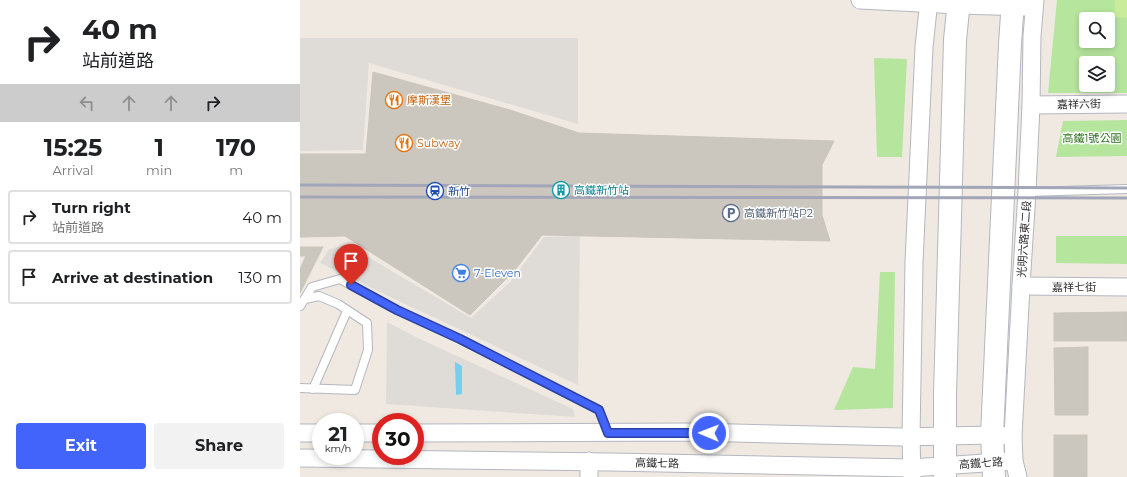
<!DOCTYPE html>
<html lang="en">
<head>
<meta charset="utf-8">
<style>
	:root { --surface:#fff; --page:#f2f2f2; --text:#202124; --muted:#757577; --line:#e0e0e0; --accent:#4264fb }
	body { margin:0; font-family:Montserrat,"Noto Sans TC",sans-serif; background:var(--page); color:var(--text); height:100vh; display:flex; flex-direction:column; font-size:15px; white-space:nowrap }
	* { box-sizing:border-box; margin:0 }
	p { font-size:13px; color:var(--muted) }
	.icon { flex:none; width:22px; height:22px; fill:none; stroke:currentColor; stroke-width:2; stroke-linecap:round; stroke-linejoin:round }
	.map { position:relative; flex:1; overflow:hidden }
	.side { display:flex; flex-direction:column; background:var(--surface); width:300px }
	.side>* { flex:none }
	.top-card { background:#fff; color:var(--text); overflow:hidden }
	.tools { position:absolute; left:779px; top:12px; display:grid; gap:8px }
	.tools a { display:grid; place-items:center; width:36px; height:36px; border-radius:4px; background:var(--surface); box-shadow:0 2px 6px #0003; font-size:20px }
	.speed { position:absolute; left:12px; top:413px; display:flex; gap:8px; font-size:20px; font-weight:700; text-align:center }
	.speed>* { display:grid; place-content:center; width:52px; height:52px; border-radius:50%; background:var(--surface); box-shadow:0 2px 6px #0003; line-height:1 }
	.speed small { font-size:10px; font-weight:400 }
	.speed .limit { border:6px solid #d22; background:#fff; color:#111 }
	.pin { position:absolute; display:grid; place-items:center; width:34px; height:34px; color:#fff; margin:-41px -17px; border-radius:50% 50% 50% 0; rotate:-45deg; box-shadow:0 0 4px #0007 }
	.pin .icon { rotate:45deg }
	.me { position:absolute; width:44px; margin:-22px; rotate:271deg; stroke-linejoin:round; filter:drop-shadow(0 0 3px #0008) }
	.turn { display:flex; align-items:center; gap:14px; height:84px; padding:0 16px; font-size:18px }
	.turn .icon { width:52px; height:52px; stroke-width:2.5 }
	.turn b { display:block; font-size:28px; line-height:34px }
	.lanes { display:flex; align-items:center; height:38px; padding:0 16px; background:#0003; justify-content:center; gap:20px; direction:ltr }
	.lanes .off { opacity:.35 }
	.eta { display:flex; justify-content:space-evenly; align-items:center; height:68px; text-align:center }
	.eta b { font-size:24px; font-weight:700; line-height:28px }
	.action { display:flex; gap:8px; margin-top:auto; padding:8px 16px }
	.action a { flex:1; height:46px; border-radius:4px; background:var(--accent); color:#fff; font-size:16px; font-weight:700; line-height:46px; text-align:center }
	.action a+a { background:var(--page); color:var(--text) }
	ul { padding:0; list-style:none }
	li { display:flex; align-items:center; gap:12px; height:54px; margin:0 8px 6px; padding:0 8px; border:2px solid var(--line); border-radius:4px }
	li div { flex:1 }
	li b { display:block; font-size:15px }
	li em { font-style:normal }
	main { display:flex; flex:1; min-height:0 }
	.map>svg:first-child { display:block }
	.green { fill:#b6e59e; fill-rule:evenodd }
	.pitch { fill:#c9ec9a }
	.plaza { fill:#dfdcd8 }
	.water { fill:#75cff0 }
	.building { fill:#cbc7bf; stroke:#cbc5ba }
	.lines { fill:none; stroke-linecap:round; stroke-linejoin:round }
	.lane-casing { stroke:#b4b7c1; stroke-width:10 }
	.street-casing { stroke:#b4b7c1; stroke-width:19 }
	.secondary-casing { stroke:#b4b7c1; stroke-width:24 }
	.lane { stroke:#fff; stroke-width:8 }
	.street { stroke:#fff; stroke-width:17 }
	.secondary { stroke:#fff; stroke-width:22 }
	.rail { stroke:#a3a6b8; stroke-width:3 }
	.route-casing { stroke:#2b41a3; stroke-width:10 }
	.route { stroke:#4264fb; stroke-width:7 }
	.labels { text-anchor:middle; stroke-width:3; stroke-linejoin:round; paint-order:stroke }
	.food-label { font-size:11px; fill:#c56008; stroke:#fff; text-anchor:start }
	.street-label { font-size:11px; fill:#2e2e2e; stroke:#fff }
	.park-label { font-size:11px; fill:#2c6e1b; stroke:#fff }
	.culture-label { font-size:11px; fill:#0d838f; stroke:#fff; text-anchor:start }
	.transit-label { font-size:11px; fill:#164399; stroke:#fff; text-anchor:start }
	.service-label { font-size:11px; fill:#4e5e75; stroke:#fff; text-anchor:start }
	.shop-label { font-size:11px; fill:#366cbe; stroke:#fff; text-anchor:start }
</style>
</head>
<body>
<main>
<section class="side">
<div class="top-card">
<div class="turn"><svg class="icon" aria-label="right" viewBox="0 0 24 24"><path d="M7 20v-9h11M14 6l5 5-5 5"/></svg><div><b>40 m</b>站前道路</div></div>
<div class="lanes"><svg class="icon off" aria-label="left" viewBox="0 0 24 24"><path d="M17 20v-9H6M10 6l-5 5 5 5"/></svg><svg class="icon off" aria-label="ahead" viewBox="0 0 24 24"><path d="M12 20V5M6 11l6-6 6 6"/></svg><svg class="icon off" aria-label="ahead" viewBox="0 0 24 24"><path d="M12 20V5M6 11l6-6 6 6"/></svg><svg class="icon" aria-label="right" viewBox="0 0 24 24"><path d="M7 20v-9h11M14 6l5 5-5 5"/></svg></div>
</div>
<div class="eta">
<div><b>15:25</b><p>Arrival</p></div>
<div><b>1</b><p>min</p></div>
<div><b>170</b><p>m</p></div>
</div>
<ul>
<li><svg class="icon" aria-label="right" viewBox="0 0 24 24"><path d="M7 20v-9h11M14 6l5 5-5 5"/></svg><div><b>Turn right</b><p>站前道路</p></div><em>40 m</em></li>
<li><svg class="icon" aria-label="arrive" viewBox="0 0 24 24"><path d="M6 21V4h12l-3 4 3 4H6"/></svg><div><b>Arrive at destination</b></div><em>130 m</em></li>
</ul>
<div class="action"><a>Exit</a><a>Share</a></div>
</section>
<div class="map">
<svg width="827" height="477" viewBox="0 0 827 477">
	<rect width="100%" height="100%" fill="#efe9e1"/>
	<g class="green">
		<path d="M757,0H827V93H748ZM786,19H808V41H786ZM786,63H808V85H786Z"/>
		<polygon points="574,58 607,59 602,157 577,157"/>
		<polygon points="827,120 827,156 756,157 763,121"/>
		<polygon points="756,236 827,236 827,264 756,263"/>
		<polygon points="580,272 595,272 593,408 534,410 553,367 575,369"/>
	</g>
	<polygon class="pitch" points="815,0 827,0 827,18 814,17"/>
	<g class="plaza">
		<polygon points="0,38 278,38 278,124 69,63 63,150 0,151"/>
		<polygon points="280,236 278,385 101,302 20,263 29,249 48,245 171,318 211,281 244,237"/>
		<polygon points="87,322 120,339 273,409 275,417 86,404"/>
	</g>
	<polygon class="water" points="155,362 162,366 162,394 156,395"/>
	<g class="building">
		<polygon points="73,72 210,110 279,133 534,141 522,165 522,215 530,241 242,235 215,270 170,315 45,236 0,237 0,154 66,154"/>
		<polygon points="0,247 23,247 0,293 0,269 6,256 0,256"/>
		<polygon points="827,312 827,341 754,341 754,313"/>
		<polygon points="788,347 788,415 755,415 754,348"/>
		<rect x="754" y="435" width="33" height="42"/>
	</g>
	<g class="lines">
		<g class="lane-casing">
			<g id="lane">
				<polyline points="727,192 827,189"/>
				<polyline points="0,306 12,287 40,279 97,310 160,339 299,410 308,433"/>
				<polyline points="0,388 55,390 68,350 67,323 38,304 19,296 5,299"/>
				<polyline points="13,389 47,311"/>
			</g>
		</g>
		<g class="street-casing">
			<g id="street">
				<polyline points="560,0 659,5 724,7"/>
				<polyline points="731,105 827,104"/>
				<polyline points="721,286 827,287"/>
				<polyline points="0,433 21,433"/>
				<polyline points="55,433 81,433"/>
				<polyline points="115,433 394,432 602,437 692,435 713,436"/>
				<polyline points="0,458 310,462 611,468 714,461"/>
				<polyline points="289,461 289,477"/>
				<polyline points="612,477 611,437 614,262 624,47 629,0"/>
				<polyline points="718,477 714,461 713,436 721,286 727,192 731,105 732,36 735,0"/>
			</g>
		</g>
		<g class="secondary-casing">
			<g id="secondary">
				<polyline points="645,477 645,394 655,40 659,0"/>
				<polyline points="694,477 692,435 710,44 713,0"/>
			</g>
		</g>
		<use href="#lane" class="lane"/>
		<use href="#street" class="street"/>
		<use href="#secondary" class="secondary"/>
		<g class="rail">
			<polyline points="0,185 827,188"/>
			<polyline points="0,197 827,198"/>
		</g>
	</g>
	<g class="lines">
		<g class="route-casing">
			<polyline id="route" points="51,285 97,310 160,339 299,410 308,433 409,433"/>
		</g>
		<use href="#route" class="route"/>
	</g>
	<defs>
		<g id="restaurant-ring" transform="scale(0.9)"><circle r="9.5" fill="#fff" stroke="#e8710a" stroke-width="1.5"/><path d="M-5-6h1v4h1v-4h1v4h1v-4h1v5L-1.5 .5V6h-2V.5L-5-1ZM5-6V6H3V1.5H1.5Q1.5-4 5-6Z" fill="#e8710a"/></g>
		<g id="building-ring" transform="scale(0.9)"><circle r="9.5" fill="#fff" stroke="#0f9aa8" stroke-width="1.5"/><path d="M-4-6H4V6H1V3H-1V6H-4ZM-2.5-4.3h1.7v1.8h-1.7ZM.8-4.3h1.7v1.8H.8ZM-2.5-1h1.7V.8h-1.7ZM.8-1h1.7V.8H.8Z" fill="#0f9aa8"/></g>
		<g id="station-ring" transform="scale(0.9)"><circle r="9.5" fill="#fff" stroke="#1a4fb4" stroke-width="1.5"/><path d="M-3-6H3Q5-6 5-4V2Q5 4 3 4L4.5 6H3L1.5 4h-3L-3 6H-4.5L-3 4Q-5 4-5 2V-4Q-5-6-3-6ZM-3.5-4v3h7v-3ZM-3.5 1v1.5H-2V1ZM2 1v1.5H3.5V1Z" fill="#1a4fb4"/></g>
		<g id="parking-ring" transform="scale(0.9)"><circle r="9.5" fill="#fff" stroke="#5c6f8a" stroke-width="1.5"/><path d="M-3.5-5.5H1a3.5 3.5 0 0 1 0 7H-1V5.5H-3.5ZM-1-3.4V-.6H.8a1.4 1.4 0 0 0 0-2.8Z" fill="#5c6f8a"/></g>
		<g id="supermarket-ring" transform="scale(0.9)"><circle r="9.5" fill="#fff" stroke="#3f7fe0" stroke-width="1.5"/><path d="M-6-5.5h2.5l.6 2H6L4.5 2H-2.5L-4.4-4H-6ZM-1.5 3.2a1.3 1.3 0 1 0 .1 0ZM3 3.2a1.3 1.3 0 1 0 .1 0Z" fill="#3f7fe0"/></g>
	</defs>
	<g fill-rule="evenodd">
		<use href="#restaurant-ring" x="94" y="100"/>
		<use href="#restaurant-ring" x="104" y="143"/>
		<use href="#building-ring" x="261" y="190"/>
		<use href="#station-ring" x="135" y="191"/>
		<use href="#parking-ring" x="431" y="213"/>
		<use href="#supermarket-ring" x="161" y="273"/>
	</g>
	<g class="labels">
		<g class="food-label">
			<text x="107" y="104">摩斯漢堡</text>
			<text x="117" y="147">Subway</text>
		</g>
		<g class="street-label">
			<text transform="translate(779 104) rotate(-1)" y="4">嘉祥六街</text>
			<text transform="translate(724 239) rotate(-86)" y="4">光明六路東二段</text>
			<text x="774" y="291">嘉祥七街</text>
			<text transform="translate(357 463) rotate(1)" y="4">高鐵七路</text>
			<text transform="translate(681 463) rotate(-4)" y="4">高鐵七路</text>
		</g>
		<g class="park-label">
			<text x="792" y="142">高鐵1號公園</text>
		</g>
		<g class="culture-label">
			<text x="274" y="194">高鐵新竹站</text>
		</g>
		<g class="transit-label">
			<text x="148" y="195">新竹</text>
		</g>
		<g class="service-label">
			<text x="444" y="217">高鐵新竹站P2</text>
		</g>
		<g class="shop-label">
			<text x="174" y="277">7-Eleven</text>
		</g>
	</g>
</svg>
<div class="tools">
<a><svg class="icon" aria-label="search" viewBox="0 0 24 24"><circle cx="10" cy="10" r="6"/><path d="M15 15l6 6"/></svg></a>
<a><svg class="icon" aria-label="layers" viewBox="0 0 24 24"><path d="M12 4l9 5-9 5-9-5zM3 14l9 5 9-5"/></svg></a>
</div>
<div class="speed"><div>21<small>km/h</small></div><div class="limit">30</div></div>
<div class="pin" style="left:51px;top:285px;background:#d93025"><svg class="icon" aria-label="arrive" viewBox="0 0 24 24"><path d="M6 21V4h12l-3 4 3 4H6"/></svg></div>
<svg class="me" style="left:409px;top:433px" viewBox="-20 -20 40 40"><circle r="17" fill="#4264fb" stroke="#fff" stroke-width="3"/><path d="M0-11L8 9 0 5-8 9z" fill="#fff"/></svg>
</div>
</main>
</body>
</html>
